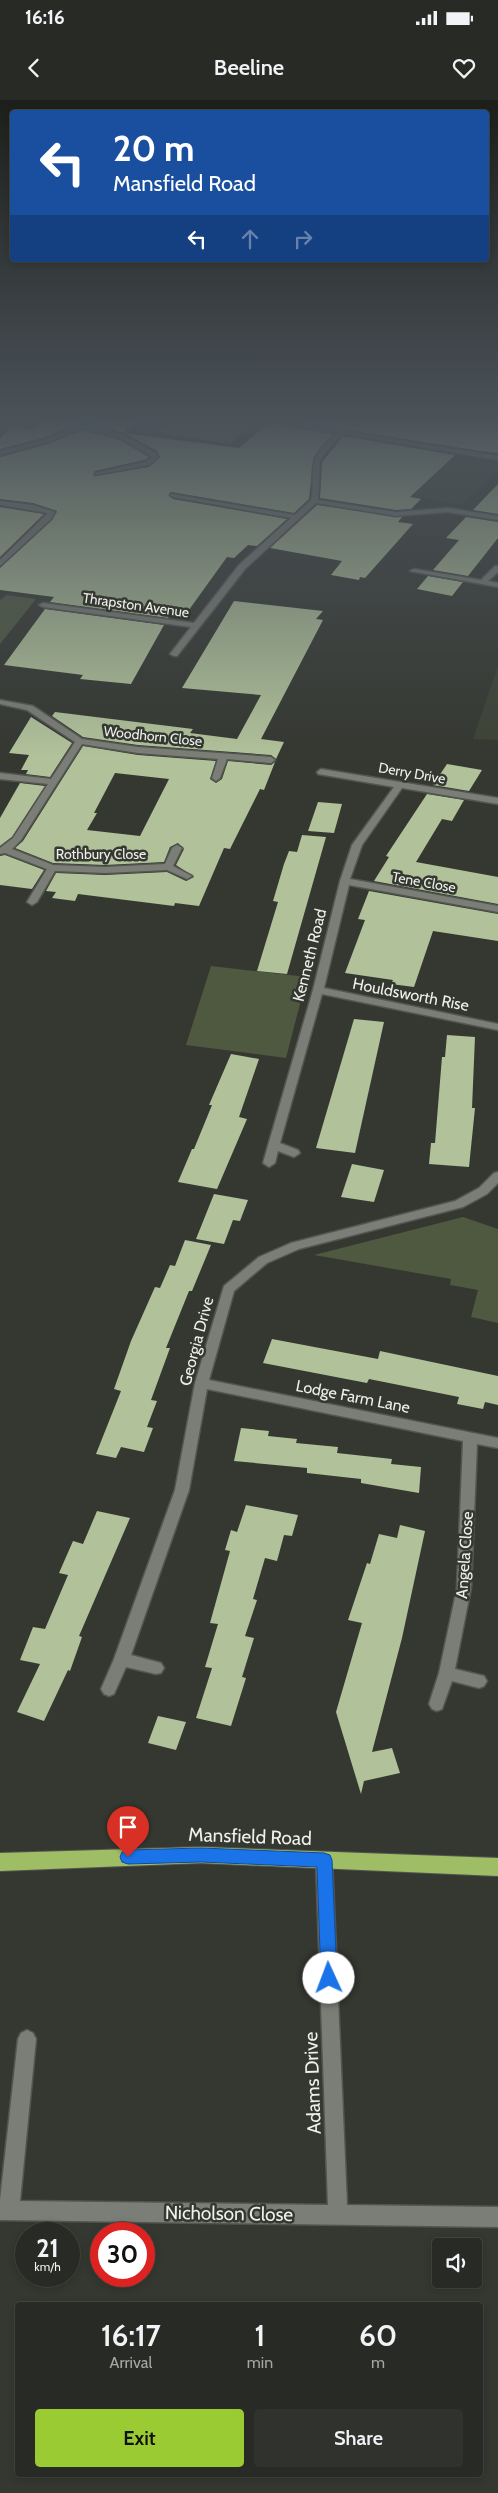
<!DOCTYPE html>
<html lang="en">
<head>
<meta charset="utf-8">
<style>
	:root { --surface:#282a25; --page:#30322d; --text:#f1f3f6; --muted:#a5a7a7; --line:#444642; --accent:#9bcb32 }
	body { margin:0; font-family:Cabin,sans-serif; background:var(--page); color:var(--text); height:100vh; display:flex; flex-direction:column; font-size:19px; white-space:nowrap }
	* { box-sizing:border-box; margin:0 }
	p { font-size:16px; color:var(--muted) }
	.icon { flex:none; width:28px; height:28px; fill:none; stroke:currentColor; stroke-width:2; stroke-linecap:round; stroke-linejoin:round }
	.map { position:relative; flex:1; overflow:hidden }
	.sheet { position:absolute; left:15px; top:2202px; width:468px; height:175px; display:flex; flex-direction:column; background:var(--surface); border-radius:5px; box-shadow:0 2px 8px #0003,0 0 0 1px var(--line) }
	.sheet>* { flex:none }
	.banner { position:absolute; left:10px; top:10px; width:479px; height:152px; border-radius:5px; box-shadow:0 2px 8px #0003,0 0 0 1px var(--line); background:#1a4fa0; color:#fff; overflow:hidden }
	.tools { position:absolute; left:432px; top:2138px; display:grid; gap:10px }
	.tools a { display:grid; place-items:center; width:50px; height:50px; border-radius:5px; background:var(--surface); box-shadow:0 2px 8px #0003,0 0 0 1px var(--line); font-size:25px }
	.speed { position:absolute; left:15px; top:2122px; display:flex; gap:10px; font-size:25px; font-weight:700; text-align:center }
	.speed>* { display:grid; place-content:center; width:65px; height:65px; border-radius:50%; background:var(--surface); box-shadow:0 2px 8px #0003,0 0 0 1px var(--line); line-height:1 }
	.speed small { font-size:12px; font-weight:400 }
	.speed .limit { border:8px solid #d22; background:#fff; color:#111 }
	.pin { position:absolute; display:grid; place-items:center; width:42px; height:42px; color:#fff; margin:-51px -21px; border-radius:50% 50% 50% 0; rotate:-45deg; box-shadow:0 0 5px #0007 }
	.pin .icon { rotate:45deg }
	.me { position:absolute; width:55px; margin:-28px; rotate:358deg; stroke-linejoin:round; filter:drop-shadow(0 0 4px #0008) }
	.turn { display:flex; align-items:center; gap:18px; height:105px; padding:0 20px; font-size:22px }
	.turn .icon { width:65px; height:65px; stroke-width:2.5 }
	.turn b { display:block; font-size:35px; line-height:42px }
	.lanes { display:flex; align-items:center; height:48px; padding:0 20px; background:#0003; justify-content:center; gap:25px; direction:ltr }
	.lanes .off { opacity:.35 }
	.eta { display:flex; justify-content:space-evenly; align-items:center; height:85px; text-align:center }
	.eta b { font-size:30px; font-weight:600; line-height:35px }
	.cta { display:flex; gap:10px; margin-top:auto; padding:10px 20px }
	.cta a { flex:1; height:58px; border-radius:5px; background:var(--accent); color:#111; font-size:20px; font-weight:600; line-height:58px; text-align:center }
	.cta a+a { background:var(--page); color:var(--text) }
	.status { display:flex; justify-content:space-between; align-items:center; height:35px; padding:0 25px; background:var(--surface); direction:ltr }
	.status svg { height:14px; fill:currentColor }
	header { display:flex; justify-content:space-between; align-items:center; height:65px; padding:0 20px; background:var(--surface); font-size:22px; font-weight:600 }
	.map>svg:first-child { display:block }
	.built { fill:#3e4336 }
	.green { fill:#4f5940 }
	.water { fill:#64724e }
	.building { fill:#b1c19a; fill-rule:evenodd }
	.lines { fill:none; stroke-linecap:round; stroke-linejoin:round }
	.minor-casing { stroke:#535650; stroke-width:3 }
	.tertiary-casing { stroke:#535650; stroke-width:3 }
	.trunk-casing { stroke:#535650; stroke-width:2 }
	.minor { fill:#7b7e76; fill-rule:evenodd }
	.tertiary { fill:#7b7e76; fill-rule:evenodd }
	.trunk { fill:#9ebd65; fill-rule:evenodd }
	.route { fill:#1a73e8; stroke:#114b97 }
	.labels { text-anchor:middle; stroke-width:5; stroke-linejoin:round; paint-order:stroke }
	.far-street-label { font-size:14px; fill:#eef0eb; stroke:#353831 }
	.street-label { font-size:16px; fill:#eef0eb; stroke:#353831 }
	.near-street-label { font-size:19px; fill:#eef0eb; stroke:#353831 }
</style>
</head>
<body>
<div class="status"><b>16:16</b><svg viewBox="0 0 49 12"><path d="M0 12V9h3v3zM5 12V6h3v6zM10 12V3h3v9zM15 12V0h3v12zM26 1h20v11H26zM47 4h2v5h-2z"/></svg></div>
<header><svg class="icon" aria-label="back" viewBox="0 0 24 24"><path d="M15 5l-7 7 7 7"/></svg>Beeline<svg class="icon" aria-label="heart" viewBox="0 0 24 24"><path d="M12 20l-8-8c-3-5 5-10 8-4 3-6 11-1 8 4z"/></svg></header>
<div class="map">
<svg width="498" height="2393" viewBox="0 0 498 2393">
	<rect width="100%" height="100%" fill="#353831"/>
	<g class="built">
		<polygon points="402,347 498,364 498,371 461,405 356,386"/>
		<polygon points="498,567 498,640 473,639 497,569"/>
	</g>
	<g class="green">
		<polygon points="7,495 36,499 0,544 0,500"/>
		<polygon points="211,866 307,877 286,958 186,945"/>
		<polygon points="463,1117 498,1129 498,1223 471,1217 478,1190 450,1185 451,1179 314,1155"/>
	</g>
	<polygon class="water" points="171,321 236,321 253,324 230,344 156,332"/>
	<g class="building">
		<polygon points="45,321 84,321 43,338 0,349 0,339 10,327 34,329"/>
		<polygon points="94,321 138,321 123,333 239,348 269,323 333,334 314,357 309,399 294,413 171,392 169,394 173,399 287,419 257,446 248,445 234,458 227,457 186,514 172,512 168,518 50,502 54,497 0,490 0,468 52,420 57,411 33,403 0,399 0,357 48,344 82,330 120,340 149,357 144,360 95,371 94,376 149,367 160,357 157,351 126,334 93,324"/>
		<polygon points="290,321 498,321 498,353 480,351"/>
		<polygon points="343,336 455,355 410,397 421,399 411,409 396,410 320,398 322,362"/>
		<polygon points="498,384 498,414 473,410"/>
		<polygon points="317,405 402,417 398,422 413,424 365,478 360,477 359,480 331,475 342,461 270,448"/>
		<polygon points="0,407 44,414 0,457"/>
		<polygon points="466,417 498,422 498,438 468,476 433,470 459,440 446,438"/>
		<polygon points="428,476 463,482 452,496 417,489"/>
		<polygon points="234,501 323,511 316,519 323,520 261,639 284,642 276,659 271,655 138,645 83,637 52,616 55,612 193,629 190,633 237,639 261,595 182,588"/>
		<polygon points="45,509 164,525 131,584 80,579 83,575 4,565"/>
		<polygon points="31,617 72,643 50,677 26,674 28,670 21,670 29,655 9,653"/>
		<path d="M83,646L138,655L216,661L210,679L216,683L222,679L228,661L271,665L275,662L264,690L260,689L230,749L224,748L199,806L175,803L174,806L78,794L75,801L52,798L56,792L46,791L56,773L105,775L167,772L186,781L194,777L176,765L184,749L178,743L170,747L164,762L105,765L53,763L15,748L23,741ZM115,673L169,679L140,736L87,730L97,713H94Z"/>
		<polygon points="447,664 482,670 469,691 433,685"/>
		<polygon points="20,683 45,686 12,737 0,746 0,718"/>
		<polygon points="427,694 464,700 452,721 442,719 416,762 498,777 498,804 374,781 389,757 386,756"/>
		<polygon points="318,702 342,704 334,733 308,731"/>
		<polygon points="302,735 326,737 287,874 257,871 278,802 273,801 284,764 289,751 297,752"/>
		<polygon points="5,755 44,770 32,789 0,785 0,756"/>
		<polygon points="369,791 498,814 498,841 433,831 414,887 391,884 393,880 345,873 365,820 358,819"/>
		<polygon points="354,919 384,922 355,1053 316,1048"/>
		<polygon points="447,935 475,937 472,1008 475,1008 469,1067 429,1064 431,1043 435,1043 442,957 445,957"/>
		<polygon points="231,954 259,959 239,1017 247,1019 217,1089 178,1082 192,1049 194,1049 212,1005 209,1005"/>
		<polygon points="352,1064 384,1070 374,1102 341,1097"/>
		<polygon points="214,1094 248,1100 240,1121 233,1120 224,1144 196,1139"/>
		<polygon points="185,1140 211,1145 192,1191 189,1191 166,1248 170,1248 151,1300 157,1301 147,1327 153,1328 144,1352 121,1347 116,1358 96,1354 121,1291 114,1289 131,1241 155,1187 160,1188 170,1165 175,1166"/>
		<polygon points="272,1239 378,1259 380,1251 498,1276 498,1305 485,1302 483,1309 457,1304 459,1297 369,1279 367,1283 263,1263"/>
		<polygon points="241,1328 269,1331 268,1336 297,1339 296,1343 338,1347 337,1353 392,1359 391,1364 421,1367 419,1393 361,1383 361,1379 307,1373 307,1368 234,1361"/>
		<polygon points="246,1405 298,1415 292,1436 284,1435 277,1461 265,1458 253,1499 257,1500 245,1536 254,1538 242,1577 246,1578 231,1626 196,1618 212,1568 205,1567 218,1524 210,1523 230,1451 225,1450 231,1430 237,1432"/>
		<polygon points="97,1411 130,1418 79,1536 82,1537 70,1571 68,1570 44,1621 17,1612 40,1564 20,1560 33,1527 45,1529 68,1475 59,1473 73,1441 83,1444"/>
		<polygon points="400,1425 425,1431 402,1538 372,1652 392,1648 400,1673 364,1681 361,1694 336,1612 362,1523 348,1520 367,1463 370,1464 379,1434 397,1438"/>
		<polygon points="158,1616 186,1622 176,1650 148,1643"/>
	</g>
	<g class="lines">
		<g class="minor-casing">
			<g id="minor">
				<polygon points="88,321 93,322 88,325 125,336 156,353 158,357 149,365 95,375 95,373 145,362 152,357 121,338 82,328 48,342 0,355 0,351 44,340"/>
				<path d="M341,330L344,332L325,353L320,361L318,400L396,412L448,408L498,416V420L448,412L396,416L316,403L245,469L177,556H174L170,554L191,527L43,507L39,505L43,503L194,523L239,465L291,418L173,397L170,395L171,394L295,415L311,400C316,377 306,363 326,343C331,339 335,333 341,330Z"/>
				<polygon points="0,401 33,405 55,412 51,419 0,466 0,460 48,413 0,405"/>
				<polygon points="495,466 498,466 498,472 488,481 498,483 498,487 410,471 414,469 481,480"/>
				<polygon points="0,600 33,606 82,639 138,647 271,657 275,660 271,663 227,659 220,678 216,681 212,678 218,659 138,653 82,644 21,740 12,749 53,765 105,767 165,764 172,748 177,745 182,748 173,766 192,776 187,779 167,770 105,773 55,771 37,802 32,805 27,802 47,769 5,753 0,754 0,748 13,738 48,684 0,679 0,673 51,679 75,642 27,610 0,604"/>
				<polygon points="321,669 498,698 498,704 402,688 362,745 350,779 498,806 498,812 349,785 324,888 498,924 498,930 322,894 280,1043 298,1050 300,1053 294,1057 278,1051 275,1063 269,1067 263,1063 313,890 340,781 352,745 394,687 318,674 317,672"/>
				<polygon points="498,1072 498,1083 487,1094 463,1107 299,1149 267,1163 234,1191 209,1280 498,1338 498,1348 477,1344 471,1488 455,1569 484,1576 487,1581 484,1586 479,1588 452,1581 442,1609 437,1611 432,1609 429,1604 439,1573 457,1488 463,1341 207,1289 189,1390 131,1555 161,1563 164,1568 161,1573 156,1574 126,1567 114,1594 109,1596 104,1594 101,1589 114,1559 175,1390 195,1283 224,1186 259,1157 291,1143 455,1101 479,1088 494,1073"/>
				<polygon points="324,1752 330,1755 332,1760 347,2105 498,2107 498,2127 0,2120 0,2100 18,1939 21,1933 27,1930 33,1933 36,1939 20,2101 328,2105 316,1760 318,1755"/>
			</g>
		</g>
		<g class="tertiary-casing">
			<polygon id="tertiary" points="267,321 280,321 498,356 498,360"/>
		</g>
		<g class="trunk-casing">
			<polygon id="trunk" points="201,1747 498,1758 498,1776 201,1763 0,1771 0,1753"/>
		</g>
		<use href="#minor" class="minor"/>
		<use href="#tertiary" class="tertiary"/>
		<use href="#trunk" class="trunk"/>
	</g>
	<linearGradient id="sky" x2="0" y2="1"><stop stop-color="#1d1f1b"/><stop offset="0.49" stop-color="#4b535a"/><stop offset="1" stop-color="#4b535a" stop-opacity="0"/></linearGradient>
	<rect width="498" height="656" fill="url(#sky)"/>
	<polygon class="route" points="201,1748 324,1753 330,1755 332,1760 337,1878 335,1883 329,1886 323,1883 321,1878 317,1767 201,1762 128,1764 122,1762 120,1757 122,1752 128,1750"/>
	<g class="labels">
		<g class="far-street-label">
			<text transform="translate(136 505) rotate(8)" y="5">Thrapston Avenue</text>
			<text transform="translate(153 636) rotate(6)" y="5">Woodhorn Close</text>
			<text transform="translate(412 673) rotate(10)" y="5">Derry Drive</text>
			<text x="101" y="759">Rothbury Close</text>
			<text transform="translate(424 782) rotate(10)" y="5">Tene Close</text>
		</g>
		<g class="street-label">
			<text transform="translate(309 855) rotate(-76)" y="6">Kenneth Road</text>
			<text transform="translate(411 894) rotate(11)" y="6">Houldsworth Rise</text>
			<text transform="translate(196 1241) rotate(-75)" y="6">Georgia Drive</text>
			<text transform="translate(353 1296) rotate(11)" y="6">Lodge Farm Lane</text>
			<text transform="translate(464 1455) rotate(-86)" y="6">Angela Close</text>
		</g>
		<g class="near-street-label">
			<text transform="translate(250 1736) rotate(2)" y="7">Mansfield Road</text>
			<text transform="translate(312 1983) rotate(-92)" y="7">Adams Drive</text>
			<text transform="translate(229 2113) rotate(1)" y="7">Nicholson Close</text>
		</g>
	</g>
</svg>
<div class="tools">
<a><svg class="icon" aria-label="sound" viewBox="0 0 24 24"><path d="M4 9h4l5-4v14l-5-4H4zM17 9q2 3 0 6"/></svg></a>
</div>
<div class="speed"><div>21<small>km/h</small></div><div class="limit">30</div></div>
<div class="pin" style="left:128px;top:1757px;background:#d93025"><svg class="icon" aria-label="arrive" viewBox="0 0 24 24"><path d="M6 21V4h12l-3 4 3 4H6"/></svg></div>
<svg class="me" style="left:329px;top:1878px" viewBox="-20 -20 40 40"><circle r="19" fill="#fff"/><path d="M0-13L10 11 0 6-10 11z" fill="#1a73e8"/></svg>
<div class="banner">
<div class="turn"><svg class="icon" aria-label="left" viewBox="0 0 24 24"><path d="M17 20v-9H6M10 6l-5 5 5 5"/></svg><div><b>20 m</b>Mansfield Road</div></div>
<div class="lanes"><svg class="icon" aria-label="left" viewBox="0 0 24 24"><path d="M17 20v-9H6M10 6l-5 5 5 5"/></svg><svg class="icon off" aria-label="ahead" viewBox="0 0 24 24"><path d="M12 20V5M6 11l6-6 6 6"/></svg><svg class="icon off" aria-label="right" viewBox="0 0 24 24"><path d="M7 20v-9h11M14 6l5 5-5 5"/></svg></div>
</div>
<section class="sheet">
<div class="eta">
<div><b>16:17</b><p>Arrival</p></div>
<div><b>1</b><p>min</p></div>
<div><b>60</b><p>m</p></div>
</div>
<div class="cta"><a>Exit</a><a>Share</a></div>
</section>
</div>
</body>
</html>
